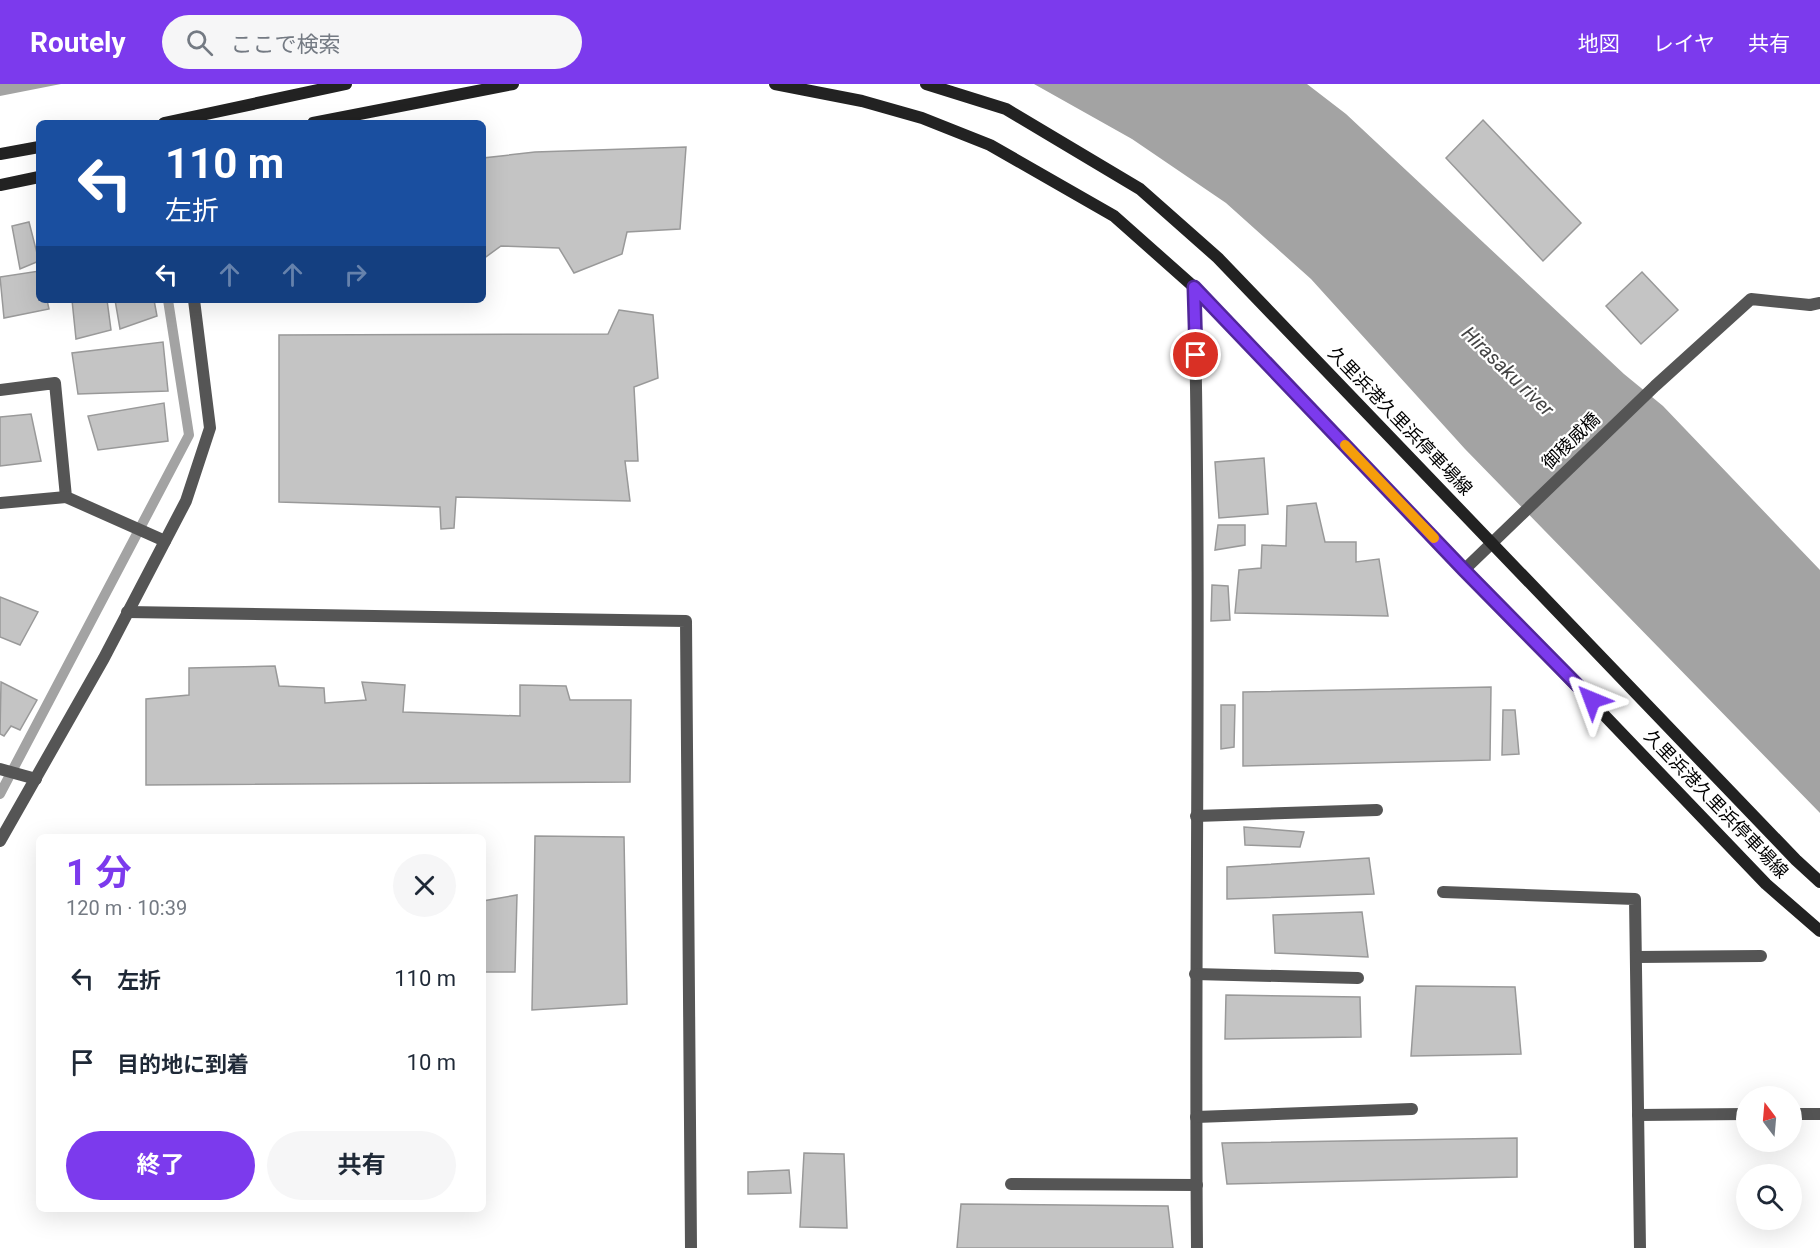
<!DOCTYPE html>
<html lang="ja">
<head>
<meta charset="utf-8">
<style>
	:root { --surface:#fff; --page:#f6f6f7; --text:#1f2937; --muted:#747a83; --accent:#7c3aed }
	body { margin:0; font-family:Roboto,"Noto Sans JP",sans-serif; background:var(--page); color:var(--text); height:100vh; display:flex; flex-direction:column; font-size:22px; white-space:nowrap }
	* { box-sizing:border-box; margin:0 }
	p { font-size:20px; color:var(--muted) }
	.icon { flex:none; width:33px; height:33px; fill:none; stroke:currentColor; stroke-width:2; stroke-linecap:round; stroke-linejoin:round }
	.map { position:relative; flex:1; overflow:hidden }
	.sheet { position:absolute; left:36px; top:750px; width:450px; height:378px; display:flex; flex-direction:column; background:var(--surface); border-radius:9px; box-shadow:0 6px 24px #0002 }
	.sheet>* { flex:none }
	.guide { position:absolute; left:36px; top:36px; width:450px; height:183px; border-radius:9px; box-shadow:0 6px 24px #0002; background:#1a4fa0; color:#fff; overflow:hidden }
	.needle { width:39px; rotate:344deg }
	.buttons { position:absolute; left:1736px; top:1002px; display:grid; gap:12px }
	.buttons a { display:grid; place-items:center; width:66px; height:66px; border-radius:50%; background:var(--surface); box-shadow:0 6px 24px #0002; font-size:30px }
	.pin { position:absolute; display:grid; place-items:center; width:51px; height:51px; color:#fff; margin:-26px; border:3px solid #fff; border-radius:50%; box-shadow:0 2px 6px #0007 }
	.me { position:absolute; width:66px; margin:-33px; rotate:316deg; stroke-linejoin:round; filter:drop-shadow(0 0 4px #0008) }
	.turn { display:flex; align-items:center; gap:21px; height:126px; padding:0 30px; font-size:27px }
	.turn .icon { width:78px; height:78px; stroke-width:2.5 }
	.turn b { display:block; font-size:42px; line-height:51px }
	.lanes { display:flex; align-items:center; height:57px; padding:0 30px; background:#0003; justify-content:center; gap:30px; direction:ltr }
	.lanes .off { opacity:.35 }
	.round { display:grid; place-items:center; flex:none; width:63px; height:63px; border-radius:32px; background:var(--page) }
	.head { display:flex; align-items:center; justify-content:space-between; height:102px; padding:0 30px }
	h1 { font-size:36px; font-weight:700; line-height:45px; color:var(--accent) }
	.action { display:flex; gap:12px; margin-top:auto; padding:12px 30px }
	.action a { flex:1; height:69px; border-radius:36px; background:var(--accent); color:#fff; font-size:24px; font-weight:700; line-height:69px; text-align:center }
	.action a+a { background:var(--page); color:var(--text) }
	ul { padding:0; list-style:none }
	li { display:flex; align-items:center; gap:18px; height:84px; padding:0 30px }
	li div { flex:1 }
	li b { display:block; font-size:22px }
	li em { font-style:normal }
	header { display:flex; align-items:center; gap:36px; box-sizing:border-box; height:84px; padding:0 30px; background:var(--accent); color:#fff }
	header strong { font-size:28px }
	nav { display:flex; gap:33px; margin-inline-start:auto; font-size:21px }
	.search { width:420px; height:54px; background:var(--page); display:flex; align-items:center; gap:15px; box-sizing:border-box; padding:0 21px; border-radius:33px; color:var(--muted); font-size:22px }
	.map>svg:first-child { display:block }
	.water { fill:#a3a3a3 }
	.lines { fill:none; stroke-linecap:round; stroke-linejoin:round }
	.stream { stroke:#a3a3a3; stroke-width:10 }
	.building { fill:#c4c4c4; stroke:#999; stroke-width:1.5 }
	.service { stroke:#555; stroke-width:12 }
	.minor { stroke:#555; stroke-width:12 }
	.secondary { stroke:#222; stroke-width:12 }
	.route-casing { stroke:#51269a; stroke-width:15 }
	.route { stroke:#7c3aed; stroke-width:10 }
	.slow { stroke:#f59e0b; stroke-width:10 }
	.labels { text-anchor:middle; stroke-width:4.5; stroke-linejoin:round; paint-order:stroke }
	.street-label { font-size:18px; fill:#000; stroke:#fff }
	.water-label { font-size:20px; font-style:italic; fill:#444; stroke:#fff }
</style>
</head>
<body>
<header>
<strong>Routely</strong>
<div class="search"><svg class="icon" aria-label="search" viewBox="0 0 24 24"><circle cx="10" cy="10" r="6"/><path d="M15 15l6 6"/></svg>ここで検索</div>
<nav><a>地図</a><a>レイヤ</a><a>共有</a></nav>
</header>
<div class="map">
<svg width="1820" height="1164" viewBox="0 0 1820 1164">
	<rect width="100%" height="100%" fill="#fff"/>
	<g class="water">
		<polygon points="0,0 61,0 0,12"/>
		<polygon points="1034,0 1307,0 1346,30 1624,290 1663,322 1820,486 1820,729 1465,365 1311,195 1226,119 1132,55"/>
	</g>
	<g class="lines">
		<polyline class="stream" points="0,710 189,351 168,216"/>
	</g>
	<g class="building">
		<polygon points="1483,36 1581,139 1543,177 1446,74"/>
		<polygon points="686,63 680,145 627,148 622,170 574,189 559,164 501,162 483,175 483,74 535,68"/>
		<polygon points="29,138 39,177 20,185 12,142"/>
		<polygon points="39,187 39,216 47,216 49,225 4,234 0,193"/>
		<polygon points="1642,188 1678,226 1641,260 1606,222"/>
		<polygon points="72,216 107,216 111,246 76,255"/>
		<polygon points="115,216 154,216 157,232 120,245"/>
		<polygon points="619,226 653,231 658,294 634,303 638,377 625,377 630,417 456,413 454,444 441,445 440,423 279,418 279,251 608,250"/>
		<polygon points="163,258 168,307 78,310 72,269"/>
		<polygon points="164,319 168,357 98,366 88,332"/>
		<polygon points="31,330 41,377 0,382 0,333"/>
		<polygon points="1264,374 1268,430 1219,434 1215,378"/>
		<polygon points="1316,419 1325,458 1356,458 1356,478 1379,475 1388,532 1235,529 1239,486 1261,484 1262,461 1286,462 1287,422"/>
		<polygon points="1218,441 1245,441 1245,461 1215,466"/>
		<polygon points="1212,501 1228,502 1230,536 1211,537"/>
		<polygon points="0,513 38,528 20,561 0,553"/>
		<polygon points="275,582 279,602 324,604 325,619 366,616 362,598 405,601 403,628 520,632 520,601 566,602 570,616 631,616 630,698 146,701 146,615 189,611 189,584"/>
		<polygon points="1,598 37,616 20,646 11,642 4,652 0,650"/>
		<polygon points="1491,603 1490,676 1243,682 1243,608"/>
		<polygon points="1221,621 1235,621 1234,663 1221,665"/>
		<polygon points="1503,626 1515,626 1519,670 1502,671"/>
		<polygon points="1244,743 1304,748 1300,763 1245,761"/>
		<polygon points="535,752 624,753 627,920 532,926"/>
		<polygon points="1369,774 1374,810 1227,815 1227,783"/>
		<polygon points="517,811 515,888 483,888 483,817"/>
		<polygon points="1362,828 1368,873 1275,869 1273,831"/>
		<polygon points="1416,902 1515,903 1521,970 1411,972"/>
		<polygon points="1226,911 1360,913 1361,953 1225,955"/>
		<polygon points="1517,1054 1517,1093 1227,1100 1222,1059"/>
		<polygon points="804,1069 844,1070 847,1144 800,1143"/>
		<polygon points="789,1086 791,1109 748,1110 748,1088"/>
		<polygon points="961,1120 1168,1122 1173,1164 957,1164"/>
	</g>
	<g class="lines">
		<g class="service">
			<polyline points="1464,486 1655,302 1751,215 1810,221 1820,219"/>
			<polyline points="1443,808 1635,815 1640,1164"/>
			<polyline points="1636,873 1761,872"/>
			<polyline points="1791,1030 1820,1030"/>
			<polyline points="1638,1031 1746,1030"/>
		</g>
		<g class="minor">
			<path d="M1194,203C1202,523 1194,844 1197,1164"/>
			<polyline points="0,306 55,299 66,413 165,457"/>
			<polyline points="0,419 66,413"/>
			<polyline points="127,528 686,537 691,1164"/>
			<polyline points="0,685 36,695"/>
			<polyline points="1196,732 1377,726"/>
			<polyline points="0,757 104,574 186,417 210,344 194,216"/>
			<polyline points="1195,890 1358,894"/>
			<polyline points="1196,1033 1412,1025"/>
			<polyline points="1011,1100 1197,1101"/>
		</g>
		<g class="secondary">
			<polyline points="775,0 862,17 922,34 990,61 1114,132 1194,203 1766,800 1820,847"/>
			<polyline points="926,0 1006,25 1140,105 1218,174 1796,776 1820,798"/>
			<polyline points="164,39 346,0"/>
			<polyline points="313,39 513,0"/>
			<polyline points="0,70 39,63"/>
			<polyline points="0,101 39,93"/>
		</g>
	</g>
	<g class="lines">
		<g class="route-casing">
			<polyline id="route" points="1196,271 1194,203 1464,486 1592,616"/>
		</g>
		<use href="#route" class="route"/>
		<polyline class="slow" points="1345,361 1434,454"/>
	</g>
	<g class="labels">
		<g class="street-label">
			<text transform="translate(1400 337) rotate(46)" y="6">久里浜港久里浜停車場線</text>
			<text transform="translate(1571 357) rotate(-44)" y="6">御稜威橋</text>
			<text transform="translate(1716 720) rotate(46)" y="6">久里浜港久里浜停車場線</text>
		</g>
		<g class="water-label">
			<text transform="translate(1508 287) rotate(44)" y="7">Hirasaku river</text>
		</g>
	</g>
</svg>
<div class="buttons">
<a><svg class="needle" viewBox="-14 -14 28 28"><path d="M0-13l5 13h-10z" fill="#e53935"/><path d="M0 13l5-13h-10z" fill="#747a83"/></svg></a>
<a><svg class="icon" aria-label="search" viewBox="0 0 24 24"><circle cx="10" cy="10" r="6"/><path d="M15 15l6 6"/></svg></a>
</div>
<div class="pin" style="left:1196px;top:271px;background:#d93025"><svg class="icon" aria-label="arrive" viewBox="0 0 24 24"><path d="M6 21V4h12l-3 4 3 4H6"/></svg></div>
<svg class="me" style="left:1592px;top:616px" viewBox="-20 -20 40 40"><path d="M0-17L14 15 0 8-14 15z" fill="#7c3aed" stroke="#fff" stroke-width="4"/></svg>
<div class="guide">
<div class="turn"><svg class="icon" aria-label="left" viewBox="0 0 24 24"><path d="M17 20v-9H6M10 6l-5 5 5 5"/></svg><div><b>110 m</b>左折</div></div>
<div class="lanes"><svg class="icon" aria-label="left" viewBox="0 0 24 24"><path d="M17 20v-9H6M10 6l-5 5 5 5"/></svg><svg class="icon off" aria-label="ahead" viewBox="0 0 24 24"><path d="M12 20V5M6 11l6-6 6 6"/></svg><svg class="icon off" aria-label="ahead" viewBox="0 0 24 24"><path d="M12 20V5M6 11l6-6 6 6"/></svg><svg class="icon off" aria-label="right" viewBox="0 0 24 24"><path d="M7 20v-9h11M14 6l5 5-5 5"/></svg></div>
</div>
<section class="sheet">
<div class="head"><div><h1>1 分</h1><p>120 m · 10:39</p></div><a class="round"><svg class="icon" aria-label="close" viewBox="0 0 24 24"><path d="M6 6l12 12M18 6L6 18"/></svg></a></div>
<ul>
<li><svg class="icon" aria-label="left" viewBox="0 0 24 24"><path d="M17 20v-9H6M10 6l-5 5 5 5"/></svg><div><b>左折</b></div><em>110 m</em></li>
<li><svg class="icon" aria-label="arrive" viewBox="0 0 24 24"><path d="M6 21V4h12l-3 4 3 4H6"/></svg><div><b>目的地に到着</b></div><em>10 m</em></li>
</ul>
<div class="action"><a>終了</a><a>共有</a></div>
</section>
</div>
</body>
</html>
